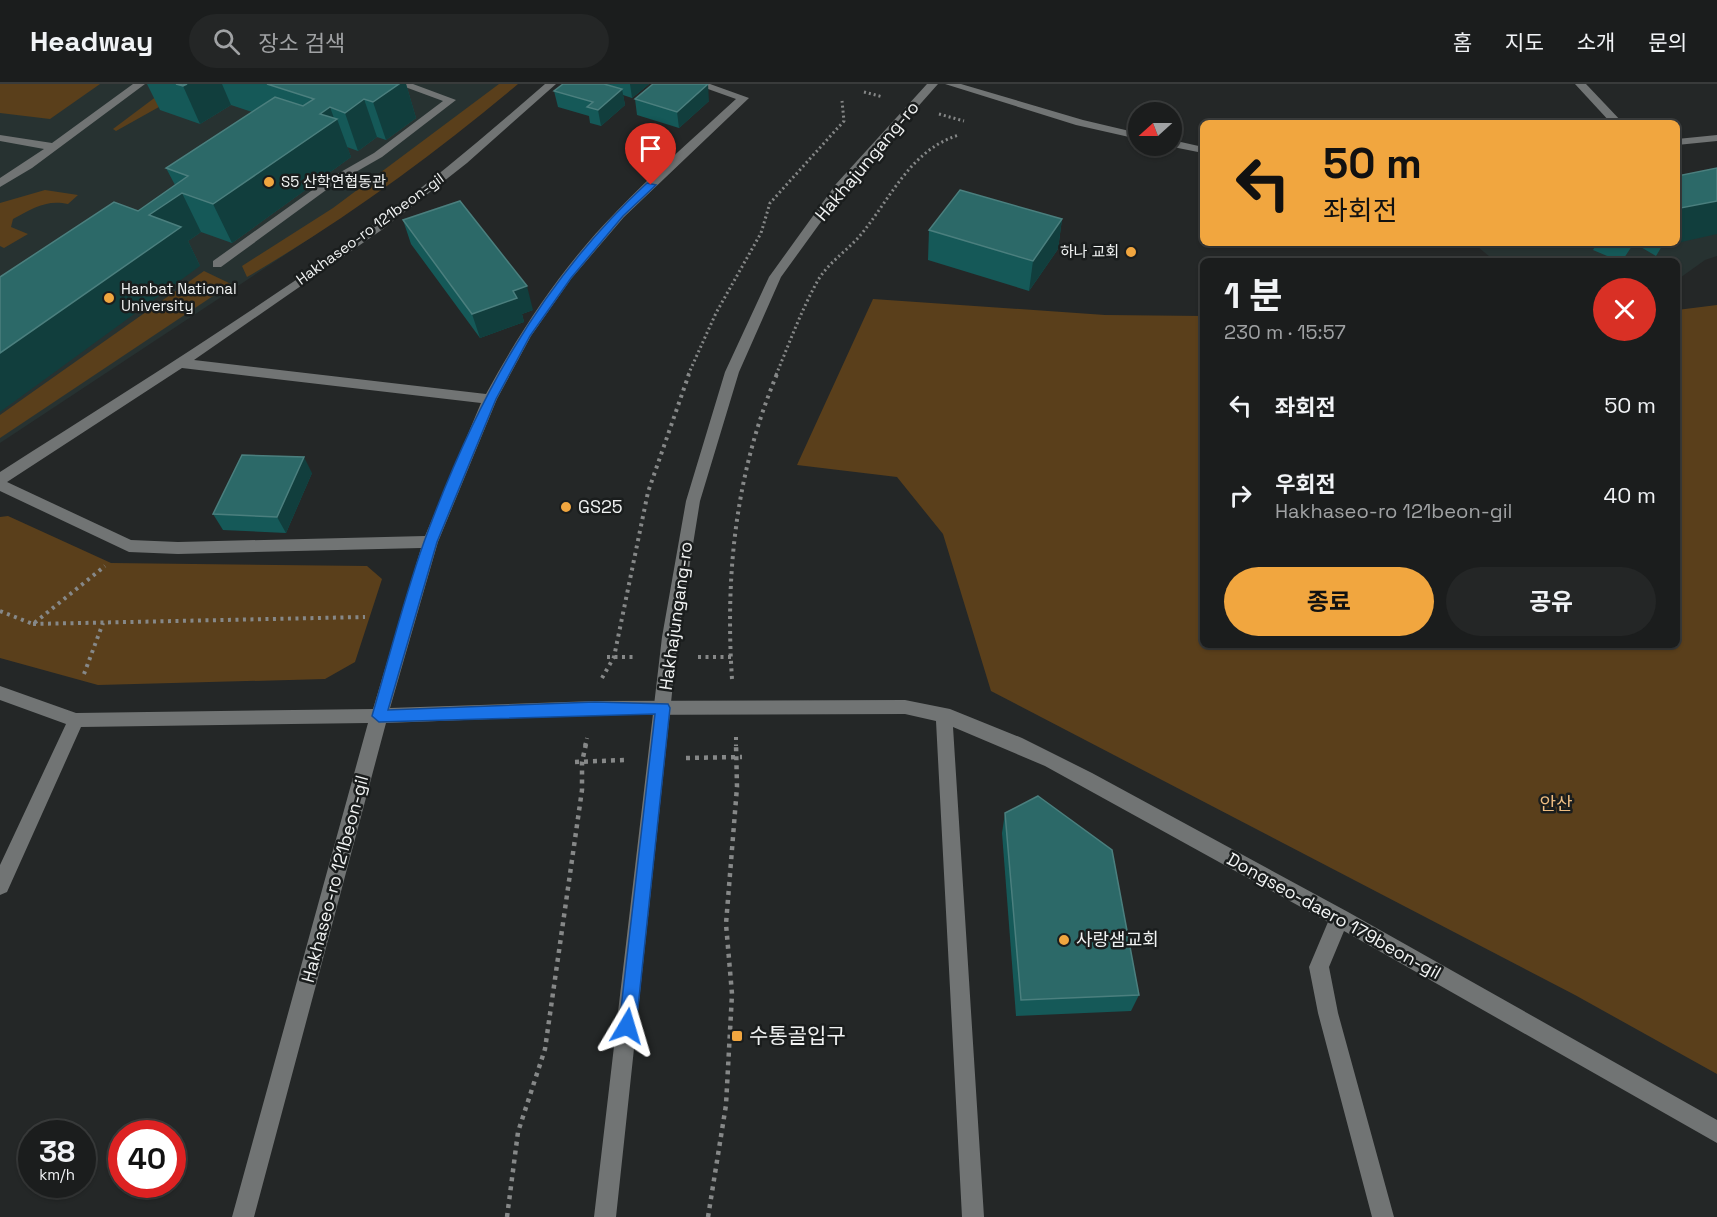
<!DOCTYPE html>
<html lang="ko">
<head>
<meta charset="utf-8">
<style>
	:root { --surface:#1b1d1d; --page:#242626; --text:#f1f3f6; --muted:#a0a2a4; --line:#393b3b; --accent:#f1a63f }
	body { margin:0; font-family:"Space Grotesk","Noto Sans KR",sans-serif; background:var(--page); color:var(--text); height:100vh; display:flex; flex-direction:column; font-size:22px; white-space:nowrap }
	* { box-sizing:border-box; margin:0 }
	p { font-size:20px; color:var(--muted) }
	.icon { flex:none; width:33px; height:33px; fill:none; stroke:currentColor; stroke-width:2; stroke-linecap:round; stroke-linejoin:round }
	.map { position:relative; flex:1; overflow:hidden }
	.panel { position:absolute; left:1200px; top:174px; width:480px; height:390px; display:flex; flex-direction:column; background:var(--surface); border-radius:9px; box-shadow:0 2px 4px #0004,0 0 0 2px var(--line) }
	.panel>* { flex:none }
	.top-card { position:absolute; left:1200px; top:36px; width:480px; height:126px; border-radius:9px; box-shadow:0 2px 4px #0004,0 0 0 2px var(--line); background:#f1a63f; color:#111; overflow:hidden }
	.needle { width:39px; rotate:249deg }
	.buttons { position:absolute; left:1128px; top:18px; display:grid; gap:12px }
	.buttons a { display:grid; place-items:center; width:54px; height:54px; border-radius:50%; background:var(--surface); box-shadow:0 2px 4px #0004,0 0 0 2px var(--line); font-size:30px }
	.speed { position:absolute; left:18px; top:1036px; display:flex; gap:12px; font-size:30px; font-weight:700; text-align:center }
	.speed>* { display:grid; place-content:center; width:78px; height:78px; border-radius:50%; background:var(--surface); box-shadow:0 2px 4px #0004,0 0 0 2px var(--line); line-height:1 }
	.speed small { font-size:15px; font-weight:400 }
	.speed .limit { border:9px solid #d22; background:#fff; color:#111 }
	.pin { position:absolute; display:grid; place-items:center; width:51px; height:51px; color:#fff; margin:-62px -26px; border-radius:50% 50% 50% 0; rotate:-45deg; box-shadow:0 0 6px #0007 }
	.pin .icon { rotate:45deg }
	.me { position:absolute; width:66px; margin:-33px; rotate:7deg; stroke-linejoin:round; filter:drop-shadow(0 0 4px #0008) }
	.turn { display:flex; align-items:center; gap:21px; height:126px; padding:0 24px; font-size:27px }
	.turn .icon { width:78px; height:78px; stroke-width:2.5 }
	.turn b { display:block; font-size:42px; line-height:51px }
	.round { display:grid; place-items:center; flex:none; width:63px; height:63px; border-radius:32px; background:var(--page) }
	.overview { display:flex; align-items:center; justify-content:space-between; height:102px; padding:0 24px }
	h1 { font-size:36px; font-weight:700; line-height:45px }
	.cta { display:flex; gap:12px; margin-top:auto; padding:12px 24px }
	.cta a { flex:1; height:69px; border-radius:36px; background:var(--accent); color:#111; font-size:24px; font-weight:700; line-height:69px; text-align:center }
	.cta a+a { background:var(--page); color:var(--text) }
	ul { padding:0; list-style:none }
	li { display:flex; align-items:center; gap:18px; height:90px; padding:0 24px }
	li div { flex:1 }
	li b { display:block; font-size:22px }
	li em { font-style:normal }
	header { display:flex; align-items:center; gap:36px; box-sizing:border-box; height:84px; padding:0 30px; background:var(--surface); border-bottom:2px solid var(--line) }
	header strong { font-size:28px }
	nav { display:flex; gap:33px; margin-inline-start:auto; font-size:21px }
	.search { width:420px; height:54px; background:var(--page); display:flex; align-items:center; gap:15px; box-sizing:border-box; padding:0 21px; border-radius:33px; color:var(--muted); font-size:22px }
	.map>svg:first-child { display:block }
	.built { fill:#273231 }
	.green { fill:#5a3f1b }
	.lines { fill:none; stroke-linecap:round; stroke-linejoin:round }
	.path-far2 { stroke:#868888; stroke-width:3; stroke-dasharray:2 3; stroke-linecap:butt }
	.path-far1 { stroke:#868888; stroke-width:4; stroke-dasharray:3 4.5; stroke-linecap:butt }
	.path { stroke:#868888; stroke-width:4.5; stroke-dasharray:4 5; stroke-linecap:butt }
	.service { fill:#717474; fill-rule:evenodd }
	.minor { fill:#717474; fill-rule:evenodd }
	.tertiary { fill:#717474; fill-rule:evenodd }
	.wall { fill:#155958 }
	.shaded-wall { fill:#113e3d }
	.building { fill:#2c6968; stroke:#4b7f7e; stroke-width:1.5 }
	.route { fill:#1a73e8; stroke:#114b97; stroke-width:1.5 }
	.poi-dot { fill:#f1a63f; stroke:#1a1d1d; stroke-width:2 }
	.labels { text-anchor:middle; stroke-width:5; stroke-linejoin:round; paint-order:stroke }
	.far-poi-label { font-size:15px; fill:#f1f3f3; stroke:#1a1d1d; text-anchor:start }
	.far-street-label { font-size:15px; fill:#f1f3f3; stroke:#1a1d1d }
	.street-label { font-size:18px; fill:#f1f3f3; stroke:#1a1d1d }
	.poi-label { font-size:18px; fill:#f1f3f3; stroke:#1a1d1d; text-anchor:start }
	.park-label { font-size:18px; fill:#eebd82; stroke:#1a1d1d }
	.near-poi-label { font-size:21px; fill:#f1f3f3; stroke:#1a1d1d; text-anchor:start }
</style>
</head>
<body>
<header>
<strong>Headway</strong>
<div class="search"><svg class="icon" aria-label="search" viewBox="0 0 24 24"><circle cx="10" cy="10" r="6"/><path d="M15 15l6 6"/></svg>장소 검색</div>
<nav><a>홈</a><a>지도</a><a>소개</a><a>문의</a></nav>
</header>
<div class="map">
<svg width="1717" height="1133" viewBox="0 0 1717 1133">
	<rect width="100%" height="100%" fill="#242727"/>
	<g class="built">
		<polygon points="0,0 513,0 312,153 0,359"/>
		<polygon points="1717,89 1717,172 1705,176 1677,196 1677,177 1495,177 1473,159 1677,159 1677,92"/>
	</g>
	<g class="green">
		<polygon points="0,0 100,0 50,35 0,29"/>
		<polygon points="173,0 200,0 116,47 113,45"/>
		<path d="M499,0H518C432,72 343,137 247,193L242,182L333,124Z"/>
		<path d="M45,106L78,111L68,120C46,115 32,125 13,135L11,143L28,150L4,164L0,162V119Z"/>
		<polygon points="204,187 231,200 0,354 0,331"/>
		<polygon points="873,215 1105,231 1203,232 1203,561 1677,561 1677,226 1717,221 1717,990 1575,911 991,607 943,450 897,393 797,381"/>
		<polygon points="8,432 111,479 367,482 382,495 355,578 325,595 98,601 0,574 0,433"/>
	</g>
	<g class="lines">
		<g class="path-far2">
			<polyline points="864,8 883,13"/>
			<polyline points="939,30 964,37"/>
			<polyline points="688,291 716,229 761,149 770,119 844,37 842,17"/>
			<path d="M776,291C789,260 801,227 817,198C827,180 844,169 858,154C890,117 909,66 959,51"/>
		</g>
		<g class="path-far1">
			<polyline points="0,527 33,540 105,482"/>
			<polyline points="33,540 365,533"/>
			<polyline points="607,573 636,573"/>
			<polyline points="698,573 733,573"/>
			<polyline points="84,590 103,539"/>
			<polyline points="602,594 614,573 648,408 689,290"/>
			<path d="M732,595C725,489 736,388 777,290"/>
			<polyline points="736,653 736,662"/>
			<polyline points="585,662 587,654"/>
		</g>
		<g class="path">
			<polyline points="686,674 742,673"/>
			<polyline points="575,678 624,676"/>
			<polyline points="507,1133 518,1048 545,965 582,706 582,678 586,660"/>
			<polyline points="708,1133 726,1021 732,910 726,840 737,703 736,660"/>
		</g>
		<g class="service">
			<polygon points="133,0 145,0 32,84 0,103 0,94 44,65 0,57 0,51 52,59"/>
			<polygon points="397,0 413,0 456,16 382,73 333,101 221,183 213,183 213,177 325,97 374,69 443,17"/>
			<polygon points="1575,0 1586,0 1623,39 1611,39"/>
		</g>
		<g class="minor">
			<path d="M545,0H556L467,79L383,145L194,276L486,310C522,244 563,182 616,128C654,88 696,52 736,15L694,0H710L749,14L624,133L571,195L531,252L497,315L438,458L390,624L595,617L905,616L950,625L1022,654L1092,689L1348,828L1717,1036V1059L1344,847L1329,883L1338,929L1394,1133H1372L1318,929L1309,883L1328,838L1045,682L953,643L984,1133H962L936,637L905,630L595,631L386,639L254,1133H232L368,639L81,643L7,808L0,811V781L66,640L0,616V602L76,629L373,625L421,464L178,470L129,468L0,407V388C126,307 255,228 376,139C434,95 490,48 545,0ZM182,284L481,319L425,452L178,458L131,456L7,398Z"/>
			<polygon points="945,0 961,0 1083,36 1138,49 1138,55 1076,41"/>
			<polygon points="1717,51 1717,57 1677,61 1677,55"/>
			<polygon points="1172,56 1203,63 1203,69 1168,62 1172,62"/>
		</g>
		<polygon class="tertiary" points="927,0 938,0 844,106 781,193 739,288 700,417 678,553 616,1133 594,1133 662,553 686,417 725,288 769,193 836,100"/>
	</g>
	<g class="wall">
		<polygon points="147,0 406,0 416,34 386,56 377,53 358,67 347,63 351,73 232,159 201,148 188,157 200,182 138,127 175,101 166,84 252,28 231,21 200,40 160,26"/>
		<polygon points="563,0 649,0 632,14 623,11 625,21 601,42 590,39 589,32 558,23 554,7"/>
		<polygon points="635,15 709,17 679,44 637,31"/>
		<polygon points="1062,135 1058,165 1029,207 928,176 929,146"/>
		<polygon points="403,136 533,226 522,230 524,238 480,254 411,160"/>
		<polygon points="1597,159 1676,159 1662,162 1656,172 1634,159 1622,177 1619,177 1593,166"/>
		<polygon points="312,389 286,449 223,446 213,430"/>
		<polygon points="1005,729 1139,911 1131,927 1016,932 1002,749"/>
	</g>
	<g class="shaded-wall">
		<polygon points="187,0 222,0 231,21 200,40 183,2"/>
		<polygon points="399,0 406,0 416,34 386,56 373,18"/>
		<polygon points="630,0 649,0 632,14"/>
		<polygon points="708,0 709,17 679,44 677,28"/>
		<polygon points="622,5 625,21 601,42 598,26"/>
		<polygon points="364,15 377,53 358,67 345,29"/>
		<polygon points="330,23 335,37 337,35 351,73 232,159 213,120 320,30"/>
		<polygon points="182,109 201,148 188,157 200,182 0,328 0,269 149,131"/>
		<polygon points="1717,117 1717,150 1677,159 1677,138 1680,133 1680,124"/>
		<polygon points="1062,135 1058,165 1029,207 1033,177"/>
		<polygon points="1664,159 1676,159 1662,162"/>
		<polygon points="527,202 533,226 522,230 524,238 480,254 472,230 513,207"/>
		<polygon points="304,373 312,389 286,449 277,433"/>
	</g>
	<g class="building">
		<polygon points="176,0 187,0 183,2"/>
		<polygon points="267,0 399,0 373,18 364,15 345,29 330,23 320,30 337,35 213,120 182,109 149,131 181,143 0,269 0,193 114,118 138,127 188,92 166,84 275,13 303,22 314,15"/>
		<polygon points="563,0 604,0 622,5 598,26 587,23 593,18 554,7"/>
		<polygon points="653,0 708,0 677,28 635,15"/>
		<polygon points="1717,84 1717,117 1680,124 1680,133 1677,132 1677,92"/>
		<polygon points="960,106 1062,135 1033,177 929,146"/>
		<polygon points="460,117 527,202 513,207 517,214 472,230 403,136"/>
		<polygon points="242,371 304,373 277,433 213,430"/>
		<polygon points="1038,712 1112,766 1139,911 1021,916 1005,729"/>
	</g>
	<path class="route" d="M647,99L656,101L623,132L571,194L530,252L496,315L437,458L388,626L595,618L668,620L670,624L636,942L633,948L627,951L621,948L619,942L655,630L379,638L372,632C389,574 404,514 424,458C474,320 539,199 647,99Z"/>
	<g class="poi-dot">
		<circle cx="269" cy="98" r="6"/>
		<circle cx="1131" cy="168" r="6"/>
		<circle cx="109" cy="214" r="6"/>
		<circle cx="566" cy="423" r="6"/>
		<circle cx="1064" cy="856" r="6"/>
		<rect x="731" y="946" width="12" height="12" rx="3"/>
	</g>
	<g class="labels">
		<g class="far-poi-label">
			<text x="281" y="103">S5 산학연협동관</text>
			<text x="1119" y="173" text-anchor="end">하나 교회</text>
			<text x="121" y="210">Hanbat National<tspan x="121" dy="17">University</tspan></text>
		</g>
		<g class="far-street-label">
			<text transform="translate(370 145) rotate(-36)" y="5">Hakhaseo-ro 121beon-gil</text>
		</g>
		<g class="street-label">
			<text transform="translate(867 77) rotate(-50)" y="6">Hakhajungang-ro</text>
			<text transform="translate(676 532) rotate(-82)" y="6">Hakhajungang-ro</text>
			<text transform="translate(335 795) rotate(-75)" y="6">Hakhaseo-ro 121beon-gil</text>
			<text transform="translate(1334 832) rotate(29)" y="6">Dongseo-daero 179beon-gil</text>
		</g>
		<g class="poi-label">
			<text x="578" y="429">GS25</text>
			<text x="1076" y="862">사랑샘교회</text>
		</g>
		<g class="park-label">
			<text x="1556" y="726">안산</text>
		</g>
		<g class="near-poi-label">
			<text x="749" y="959">수통골입구</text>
		</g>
	</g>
</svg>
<div class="buttons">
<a><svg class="needle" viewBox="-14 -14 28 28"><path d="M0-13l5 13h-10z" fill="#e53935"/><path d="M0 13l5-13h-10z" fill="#a0a2a4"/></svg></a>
</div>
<div class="speed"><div>38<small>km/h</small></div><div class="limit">40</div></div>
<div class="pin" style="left:651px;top:101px;background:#d93025"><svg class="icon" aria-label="arrive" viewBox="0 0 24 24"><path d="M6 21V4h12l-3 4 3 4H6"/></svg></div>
<svg class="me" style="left:627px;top:942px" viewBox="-20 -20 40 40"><path d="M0-17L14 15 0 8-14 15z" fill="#1a73e8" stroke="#fff" stroke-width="4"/></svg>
<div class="top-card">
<div class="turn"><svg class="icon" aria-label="left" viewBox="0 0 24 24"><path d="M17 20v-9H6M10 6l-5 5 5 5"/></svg><div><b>50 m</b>좌회전</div></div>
</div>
<section class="panel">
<div class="overview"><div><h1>1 분</h1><p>230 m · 15:57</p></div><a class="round" style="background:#d93025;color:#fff"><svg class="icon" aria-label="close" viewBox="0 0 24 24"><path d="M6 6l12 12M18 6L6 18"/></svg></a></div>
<ul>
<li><svg class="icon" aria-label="left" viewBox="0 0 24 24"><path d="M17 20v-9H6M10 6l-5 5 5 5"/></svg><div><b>좌회전</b></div><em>50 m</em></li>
<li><svg class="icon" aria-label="right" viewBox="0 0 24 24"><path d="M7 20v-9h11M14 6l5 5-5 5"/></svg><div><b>우회전</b><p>Hakhaseo-ro 121beon-gil</p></div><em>40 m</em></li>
</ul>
<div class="cta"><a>종료</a><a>공유</a></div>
</section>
</div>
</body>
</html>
